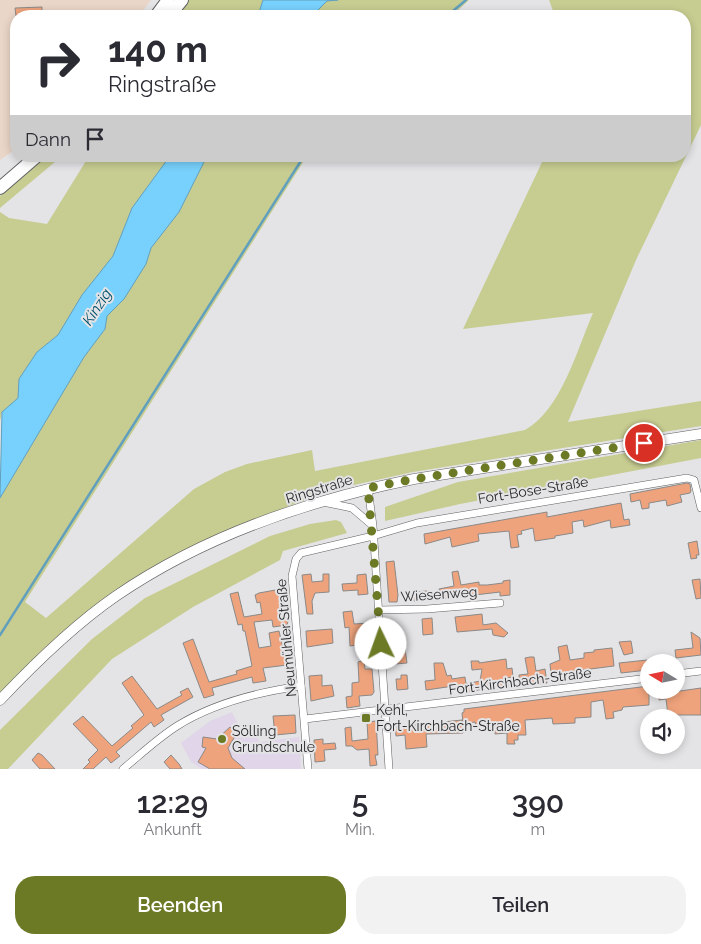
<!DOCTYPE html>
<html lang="de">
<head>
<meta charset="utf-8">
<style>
	:root { --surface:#fff; --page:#f2f2f3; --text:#2b2b33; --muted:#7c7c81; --accent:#6c7925 }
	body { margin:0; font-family:Raleway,sans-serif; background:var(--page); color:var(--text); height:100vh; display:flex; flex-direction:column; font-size:19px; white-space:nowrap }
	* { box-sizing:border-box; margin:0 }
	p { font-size:16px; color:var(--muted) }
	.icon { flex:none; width:28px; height:28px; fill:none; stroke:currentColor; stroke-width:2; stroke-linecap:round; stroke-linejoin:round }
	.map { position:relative; height:769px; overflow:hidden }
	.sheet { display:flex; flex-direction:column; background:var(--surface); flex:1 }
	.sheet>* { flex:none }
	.guide { position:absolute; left:10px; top:10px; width:681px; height:152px; border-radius:20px; box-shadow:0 2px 8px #0003; background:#fff; color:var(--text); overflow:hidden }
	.needle { width:32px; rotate:280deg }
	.fabs { position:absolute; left:640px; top:654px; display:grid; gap:10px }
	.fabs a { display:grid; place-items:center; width:45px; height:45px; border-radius:50%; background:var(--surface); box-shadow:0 2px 8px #0003; font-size:25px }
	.pin { position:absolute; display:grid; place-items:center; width:42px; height:42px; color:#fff; margin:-21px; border:2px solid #fff; border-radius:50%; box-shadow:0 1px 5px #0007 }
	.me { position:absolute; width:55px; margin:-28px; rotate:357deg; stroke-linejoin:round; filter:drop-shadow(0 0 4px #0008) }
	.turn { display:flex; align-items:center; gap:18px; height:105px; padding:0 15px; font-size:22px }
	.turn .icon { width:65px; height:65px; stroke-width:2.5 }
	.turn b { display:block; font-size:35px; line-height:42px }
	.then { display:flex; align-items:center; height:48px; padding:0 15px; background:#0003; gap:10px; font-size:19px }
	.eta { display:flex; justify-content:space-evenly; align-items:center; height:85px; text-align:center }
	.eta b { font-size:30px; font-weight:600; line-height:35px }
	.cta { display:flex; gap:10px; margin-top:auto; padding:10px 15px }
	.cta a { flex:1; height:58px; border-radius:20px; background:var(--accent); color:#fff; font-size:20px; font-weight:600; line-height:58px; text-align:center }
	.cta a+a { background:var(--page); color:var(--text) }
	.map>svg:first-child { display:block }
	.industrial { fill:#ead6c8 }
	.education { fill:#e0d5e9 }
	.green { fill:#c7cc91 }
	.water { fill:#78d1fc; stroke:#609fbd }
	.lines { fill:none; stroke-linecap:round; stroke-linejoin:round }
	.stream { stroke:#609fbd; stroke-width:2.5 }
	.building { fill:#efa37c; stroke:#8b8988 }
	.street-casing { stroke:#616163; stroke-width:8 }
	.primary-casing { stroke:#616163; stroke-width:11 }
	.highway-casing { stroke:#616163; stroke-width:14 }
	.street { stroke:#fff; stroke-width:7 }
	.primary { stroke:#fff; stroke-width:10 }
	.highway { stroke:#fff; stroke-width:12 }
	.route { stroke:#6c7925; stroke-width:9; stroke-dasharray:0 16.2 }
	.poi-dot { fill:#6c7925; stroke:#e4e4e6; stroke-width:2 }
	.labels { text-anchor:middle; stroke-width:4; stroke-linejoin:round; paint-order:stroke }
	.street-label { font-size:14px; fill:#29292a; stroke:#e4e4e6 }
	.poi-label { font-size:14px; fill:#29292a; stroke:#e4e4e6; text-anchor:start }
	.water-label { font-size:15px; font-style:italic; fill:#004f6c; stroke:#e4e4e6 }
</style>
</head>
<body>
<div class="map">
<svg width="701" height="769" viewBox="0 0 701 769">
	<rect width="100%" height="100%" fill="#e4e4e6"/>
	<polygon class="industrial" points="0,0 151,0 139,16 16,16 16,149 0,160"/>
	<polygon class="education" points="232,712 239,726 254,722 259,742 299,737 301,769 202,769 191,762 181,743 210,721"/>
	<g class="green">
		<polygon points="189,0 263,0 258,16 176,16"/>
		<polygon points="338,0 469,0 452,16 312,16 327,1"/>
		<path d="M549,0H701V125L636,260L568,422L701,401V426L413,472L336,489L289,506L236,527L132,583L0,695V498L84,357L105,329L107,316L124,299L146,264L151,248L179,212L207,156H307L25,602L46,618L194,489L225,472L247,464L312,450L315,471L525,430C561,410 577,350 593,313L463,329L545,156H685V16H555Z"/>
		<polygon points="47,156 62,156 0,208 0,196"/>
		<polygon points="89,156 170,156 132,208 113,256 82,295 58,335 37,352 19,379 18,398 2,412 0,421 0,212 9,218 47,224"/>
		<polygon points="701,440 701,458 460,504 385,521 385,507 458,482"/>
		<polygon points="336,520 341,522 347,533 283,551 280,560 193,607 112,659 8,769 0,769 0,730 92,639 145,598 270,536 310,524"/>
	</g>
	<g class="water">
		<polygon points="263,0 338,0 327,1 312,16 258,16"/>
		<polygon points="170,156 207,156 179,212 151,248 146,264 124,299 107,316 105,329 84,357 0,498 2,412 18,398 19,379 37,352 58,335 82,295 113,256 132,208"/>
	</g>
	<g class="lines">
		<g class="stream">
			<polyline points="447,16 466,0"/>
			<polyline points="0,635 304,156"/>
		</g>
	</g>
	<g class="building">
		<polygon points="42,7 42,16 16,16 15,8"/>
		<polygon points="687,483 690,484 691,491 690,493 680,495 682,502 667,506 666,500 649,503 649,508 642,509 640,500 631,502 630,494"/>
		<polygon points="621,503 624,520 629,519 630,525 611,528 610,520 584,527 583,520 572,522 573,533 555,536 555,538 535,541 533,528 521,531 522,534 517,535 519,547 511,548 509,531 478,534 479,541 452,547 450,537 425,544 424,534 547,512 547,517"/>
		<polygon points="697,541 699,555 696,555 697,558 691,559 688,543"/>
		<polygon points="394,561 398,595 397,602 389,602 386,562"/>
		<polygon points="458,571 461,585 479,582 479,585 487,585 503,583 503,581 510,580 510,595 500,596 500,592 441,599 439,589 454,586 452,572"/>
		<polygon points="311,574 312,582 323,581 323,574 329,574 329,592 315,593 312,601 313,614 307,614 302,575"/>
		<polygon points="366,574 368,594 358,595 358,590 343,591 342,584 357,583 357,575"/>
		<polygon points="700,579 701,598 696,599 692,580"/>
		<polygon points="281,589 286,617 289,618 287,625 273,627 272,620 254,622 259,648 271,646 269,633 279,631 287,665 263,668 266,681 253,683 252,677 212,688 214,695 204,698 183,643 193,639 209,682 237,674 236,671 252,666 245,631 243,631 242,624 238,625 230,594 238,592 244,617 262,614 260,602 257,603 255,595 259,593"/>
		<polygon points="427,591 428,600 414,601 413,592"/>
		<polygon points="352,611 354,624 369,623 371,643 350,646 349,627 345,628 343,612"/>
		<polygon points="482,614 483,625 496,623 508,633 504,637 493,635 492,629 457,632 455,617"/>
		<polygon points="432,618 433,634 423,635 422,619"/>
		<polygon points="332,629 333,643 307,647 306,631"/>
		<polygon points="691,632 700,638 701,655 676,658 675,650 693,648"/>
		<polygon points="631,641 633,653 624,655 619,642"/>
		<polygon points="567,645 570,660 584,658 584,653 594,652 594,650 612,648 614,666 551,674 550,664 560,660 558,647"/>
		<polygon points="405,649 407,663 395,664 394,653"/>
		<polygon points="530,657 534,657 536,671 545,669 547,683 520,686 519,675 528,674 525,658"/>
		<polygon points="506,659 507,669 512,668 513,677 507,678 509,688 500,689 499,686 462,693 461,685 426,690 425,681 435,680 434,663 443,663 447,676 451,675 452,679 465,677 466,684 480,681 482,669 472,670 471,661 479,661 479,663"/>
		<polygon points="364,660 365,669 372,669 374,692 372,695 359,696 360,706 347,708 346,697 352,696 352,683 359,682 358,662"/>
		<polygon points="647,660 648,670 621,673 619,663"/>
		<polygon points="322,675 322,686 332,685 334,696 311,701 309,676"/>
		<polygon points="401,675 407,675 408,689 397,690 396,679 401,679"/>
		<polygon points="132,676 157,709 182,695 180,692 188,688 193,697 161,715 164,720 154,727 151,722 116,752 120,756 111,763 106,757 93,769 83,769 90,762 88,760 98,750 73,724 83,716 112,746 133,728 131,726 144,715 122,683"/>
		<polygon points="649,686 649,705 623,707 622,710 613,712 614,718 606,719 603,700 591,702 591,717 575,718 575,723 553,724 552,718 525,720 526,735 518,735 518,740 514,740 515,744 507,744 507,733 495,734 495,724 476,726 475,722 463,724 462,713 464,712 464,709"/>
		<polygon points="701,688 701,715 668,715 666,699 659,700 658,690 673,692"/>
		<polygon points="295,715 296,733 275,735 273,716"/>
		<polygon points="462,720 463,733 426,734 427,747 406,749 405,735 396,736 395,727"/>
		<polygon points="376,721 378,755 375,755 377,765 370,766 369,749 357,750 352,746 346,746 345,728 351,727 352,741 368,739 367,722"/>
		<polygon points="230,727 237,733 228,748 232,758 245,769 210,769 198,762 206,748 202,747 203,737 217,739"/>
		<polygon points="323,739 323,744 335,743 336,749 324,750 325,761 315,762 314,740"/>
		<polygon points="38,753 42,755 55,769 40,769 32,760"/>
		<polygon points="171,755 179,764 182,769 170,769 164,762"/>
	</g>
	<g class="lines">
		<g class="street-casing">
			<g id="street">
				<polyline points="368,488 373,526 389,769"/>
				<polyline points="328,503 352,508 372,525"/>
				<polyline points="379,610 427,609 500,603"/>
				<polyline points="676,674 701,671"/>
				<polyline points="305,719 649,678"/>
				<path d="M123,769C140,755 158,738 177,726C214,703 258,692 301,686"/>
				<polyline points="308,769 292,576 296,559 301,553 373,536 417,523 687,478 694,480 701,508"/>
			</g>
		</g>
		<g class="primary-casing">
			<path id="primary" d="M0,700C35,663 74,625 116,596C205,535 309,500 414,479L701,434"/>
		</g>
		<g class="highway-casing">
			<g id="highway">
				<polyline points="156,16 168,0"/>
				<polyline points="169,16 182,0"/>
				<polyline points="0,188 37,156"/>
			</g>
		</g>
		<use href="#street" class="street"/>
		<use href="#primary" class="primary"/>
		<use href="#highway" class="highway"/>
	</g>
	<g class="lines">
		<polyline class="route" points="381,644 368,488 414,479 644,443"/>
	</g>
	<g class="poi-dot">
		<rect x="361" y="713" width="10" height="10" rx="2.5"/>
		<circle cx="222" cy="739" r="5"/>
	</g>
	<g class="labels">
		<g class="street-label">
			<text transform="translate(319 489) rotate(-17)" y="5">Ringstraße</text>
			<text transform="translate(533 490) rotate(-9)" y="5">Fort-Bose-Straße</text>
			<text transform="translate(439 594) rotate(-4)" y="5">Wiesenweg</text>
			<text transform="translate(286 638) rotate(-95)" y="5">Neumühler Straße</text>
			<text transform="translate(520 681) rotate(-7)" y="5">Fort-Kirchbach-Straße</text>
		</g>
		<g class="poi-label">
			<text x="376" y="715">Kehl,<tspan x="376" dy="16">Fort-Kirchbach-Straße</tspan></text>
			<text x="232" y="736">Sölling<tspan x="232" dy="16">Grundschule</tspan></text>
		</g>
		<g class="water-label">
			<text transform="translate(97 307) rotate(-57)" y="5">Kinzig</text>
		</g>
	</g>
</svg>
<div class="fabs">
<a><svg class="needle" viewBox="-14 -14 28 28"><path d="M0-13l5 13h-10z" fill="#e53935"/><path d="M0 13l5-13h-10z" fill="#7c7c81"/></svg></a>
<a><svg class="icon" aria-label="sound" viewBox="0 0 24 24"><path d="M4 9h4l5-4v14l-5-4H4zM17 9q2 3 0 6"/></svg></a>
</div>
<div class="pin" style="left:644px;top:443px;background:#d93025"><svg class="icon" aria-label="arrive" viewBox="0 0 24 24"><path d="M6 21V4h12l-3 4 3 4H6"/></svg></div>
<svg class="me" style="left:381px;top:644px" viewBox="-20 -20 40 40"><circle r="19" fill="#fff"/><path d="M0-13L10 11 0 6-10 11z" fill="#6c7925"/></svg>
<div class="guide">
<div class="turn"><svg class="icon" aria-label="right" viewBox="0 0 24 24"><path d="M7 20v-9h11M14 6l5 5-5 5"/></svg><div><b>140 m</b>Ringstraße</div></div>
<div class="then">Dann<svg class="icon" aria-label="arrive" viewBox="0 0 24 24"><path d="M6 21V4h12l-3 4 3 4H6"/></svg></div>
</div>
</div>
<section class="sheet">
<div class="eta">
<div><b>12:29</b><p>Ankunft</p></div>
<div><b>5</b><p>Min.</p></div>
<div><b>390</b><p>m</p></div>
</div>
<div class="cta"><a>Beenden</a><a>Teilen</a></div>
</section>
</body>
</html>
